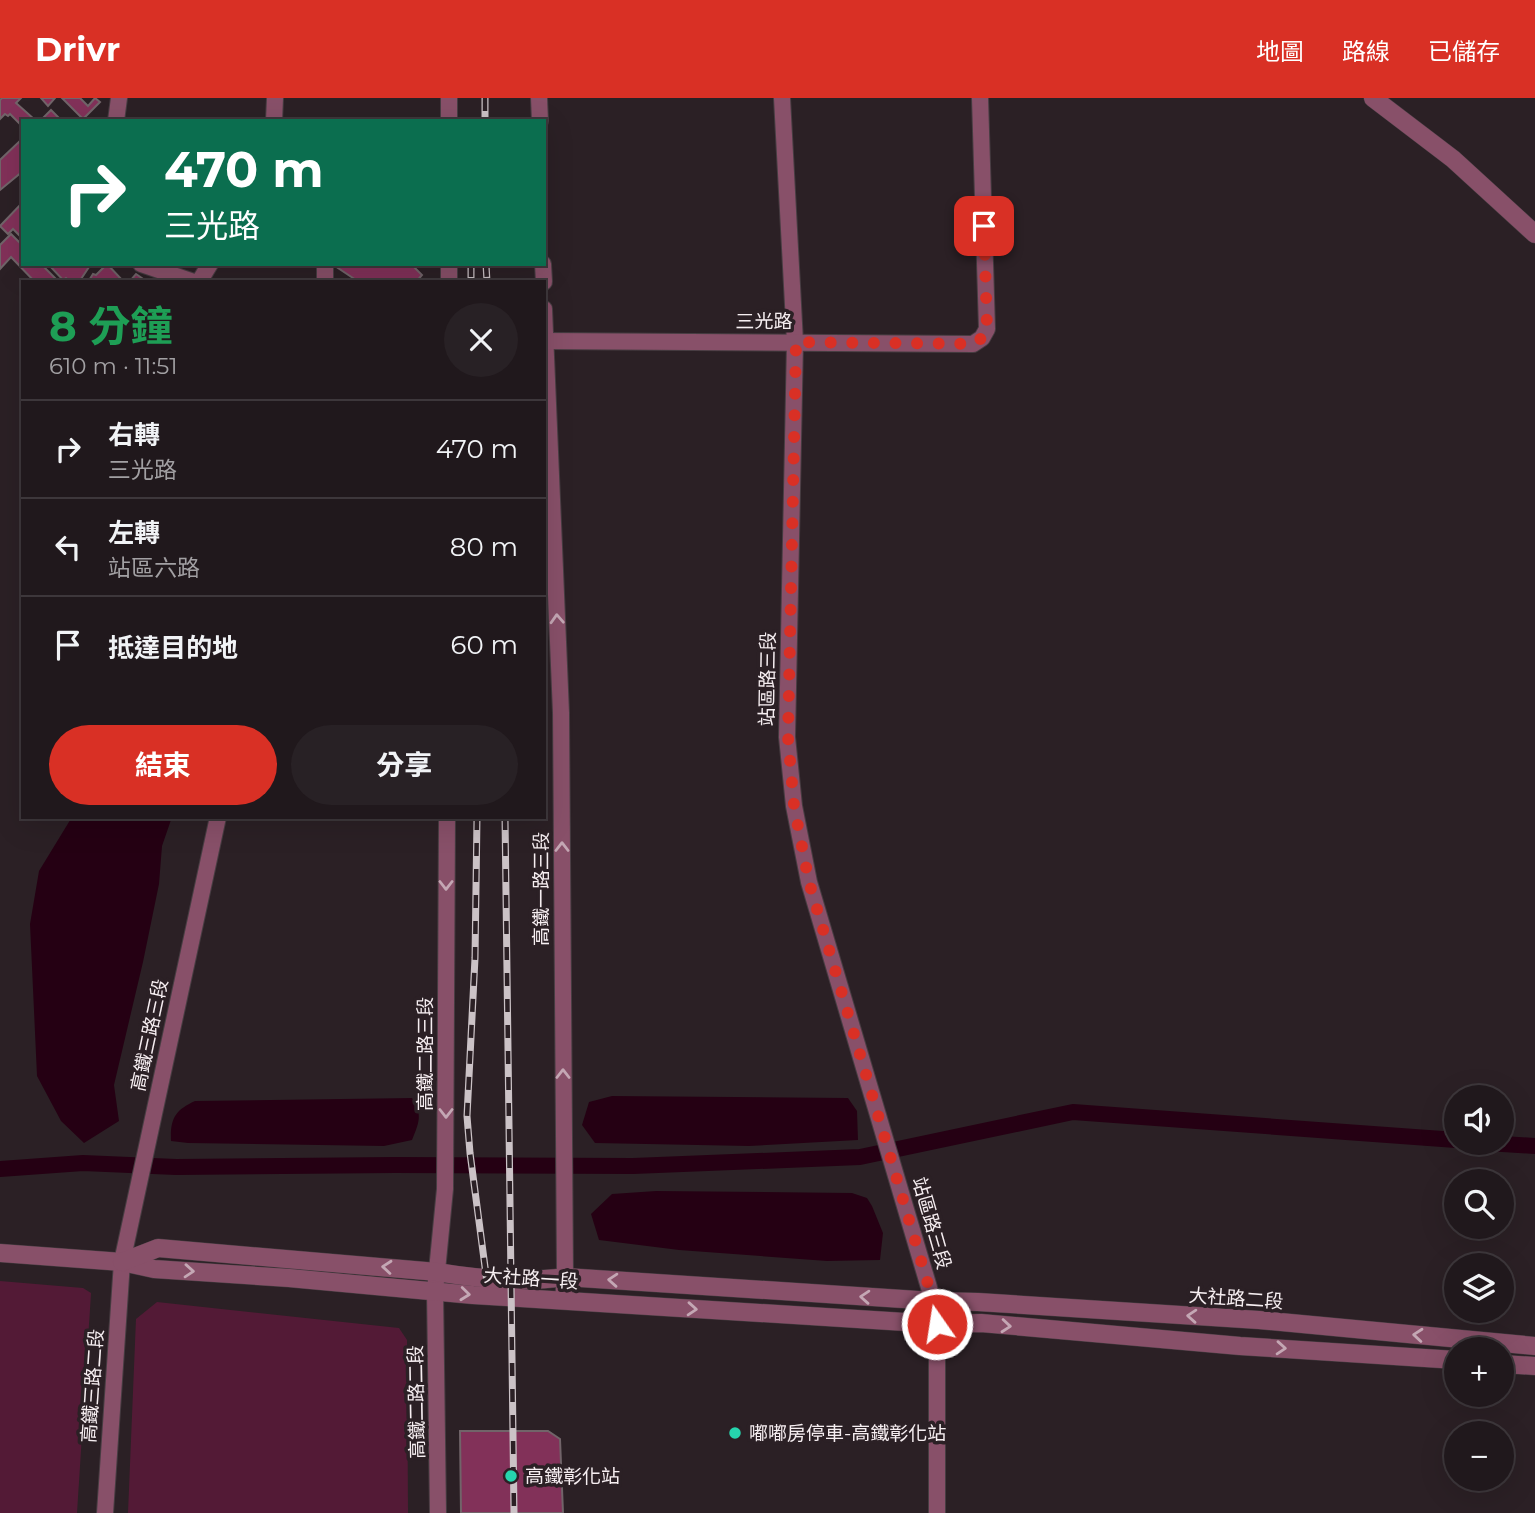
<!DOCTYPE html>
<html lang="zh-TW">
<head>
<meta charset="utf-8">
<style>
	:root { --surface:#20181c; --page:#282125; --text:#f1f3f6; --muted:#a2a0a3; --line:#3d373b; --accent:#d93025 }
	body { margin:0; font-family:Montserrat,"Noto Sans TC",sans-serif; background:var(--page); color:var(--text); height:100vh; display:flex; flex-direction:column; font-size:26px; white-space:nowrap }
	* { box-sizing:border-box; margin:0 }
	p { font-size:23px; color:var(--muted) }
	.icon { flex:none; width:38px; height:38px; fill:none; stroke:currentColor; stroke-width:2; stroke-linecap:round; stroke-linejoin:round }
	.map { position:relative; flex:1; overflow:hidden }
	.side { position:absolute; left:21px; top:182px; width:525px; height:539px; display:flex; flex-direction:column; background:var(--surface); border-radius:0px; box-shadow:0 7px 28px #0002,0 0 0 2px var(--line) }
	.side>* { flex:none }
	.top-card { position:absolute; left:21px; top:21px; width:525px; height:147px; border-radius:0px; box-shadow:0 7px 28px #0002,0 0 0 2px var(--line); background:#0b6e4f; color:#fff; overflow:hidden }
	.controls { position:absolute; left:1444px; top:987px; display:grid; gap:14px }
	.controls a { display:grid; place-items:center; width:70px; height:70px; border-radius:50%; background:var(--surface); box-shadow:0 7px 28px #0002,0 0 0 2px var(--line); font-size:35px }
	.pin { position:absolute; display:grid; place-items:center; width:60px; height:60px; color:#fff; margin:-30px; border-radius:14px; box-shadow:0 4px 10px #0006 }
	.me { position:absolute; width:77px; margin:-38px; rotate:347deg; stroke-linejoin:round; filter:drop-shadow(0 0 5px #0008) }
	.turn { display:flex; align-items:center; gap:24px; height:147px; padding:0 28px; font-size:32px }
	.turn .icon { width:91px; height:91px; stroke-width:2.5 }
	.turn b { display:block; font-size:49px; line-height:60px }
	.round { display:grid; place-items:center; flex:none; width:74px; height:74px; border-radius:37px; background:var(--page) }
	.headline { display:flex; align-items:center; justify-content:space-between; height:119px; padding:0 28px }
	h1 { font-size:42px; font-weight:700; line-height:52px; color:#1e9e55 }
	.button { display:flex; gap:14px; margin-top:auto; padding:14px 28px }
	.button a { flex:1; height:80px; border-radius:42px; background:var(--accent); color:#fff; font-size:28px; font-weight:700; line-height:80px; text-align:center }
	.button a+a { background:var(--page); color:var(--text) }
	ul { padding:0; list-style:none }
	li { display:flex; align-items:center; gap:21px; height:98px; padding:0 28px; border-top:2px solid var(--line) }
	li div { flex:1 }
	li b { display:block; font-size:26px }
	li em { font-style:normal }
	header { display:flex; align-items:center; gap:42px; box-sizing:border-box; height:98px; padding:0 35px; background:var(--accent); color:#fff }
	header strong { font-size:33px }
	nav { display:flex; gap:38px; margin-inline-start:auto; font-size:24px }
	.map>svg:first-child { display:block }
	.green { fill:#531a36 }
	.water { fill:#250013 }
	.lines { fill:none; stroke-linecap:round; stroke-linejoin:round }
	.canal { stroke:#250013; stroke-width:16 }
	.building { fill:#823159; stroke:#716469; stroke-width:2 }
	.minor-casing { stroke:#473d42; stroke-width:18 }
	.tertiary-casing { stroke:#473d42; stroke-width:19 }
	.minor { stroke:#885069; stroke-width:16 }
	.tertiary { stroke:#885069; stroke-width:18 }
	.rail-casing { stroke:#cbc2c6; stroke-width:7 }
	.rail { stroke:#2b2025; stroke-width:4.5; stroke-dasharray:13; stroke-linecap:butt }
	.oneway { stroke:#c4a7b4 }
	.route { stroke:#d93025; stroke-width:12; stroke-dasharray:0 21.6 }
	.poi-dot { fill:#26d5ae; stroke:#2b2025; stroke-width:2.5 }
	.labels { text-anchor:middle; stroke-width:7; stroke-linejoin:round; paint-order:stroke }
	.street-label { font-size:19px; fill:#f6eef1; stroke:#2b2025 }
	.poi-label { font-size:19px; fill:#f6eef1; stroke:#2b2025; text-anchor:start }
</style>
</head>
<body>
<header>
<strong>Drivr</strong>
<nav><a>地圖</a><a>路線</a><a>已儲存</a></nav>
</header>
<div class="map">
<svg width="1535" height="1415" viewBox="0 0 1535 1415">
	<rect width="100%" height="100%" fill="#2b2025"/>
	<g class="green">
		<polygon points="0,1183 83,1190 91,1195 77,1415 0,1415"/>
		<polygon points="157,1204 399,1230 407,1242 408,1415 128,1415 136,1221"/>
	</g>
	<g class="water">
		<polygon points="72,719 172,719 162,748 159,786 143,864 114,987 119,1023 84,1045 61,1023 37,978 30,826 39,773"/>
		<polygon points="612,998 848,1000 857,1013 858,1042 749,1048 595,1045 582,1027 589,1004"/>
		<path d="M412,1000C423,1016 419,1025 412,1042L384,1048L188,1045L171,1043C170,1021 175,1012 195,1003Z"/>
		<polygon points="656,1093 852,1095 867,1100 872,1108 883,1135 880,1162 827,1163 679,1152 599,1142 591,1116 612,1096"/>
	</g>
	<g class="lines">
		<g class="canal">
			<polyline points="1487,1045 1535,1048"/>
			<polyline points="0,1071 83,1065 176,1069 395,1067 633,1068 860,1059 1073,1014 1456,1042"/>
		</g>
	</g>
	<g class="building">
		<polygon points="2,0 21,0 16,5 34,21 32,23 23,23 23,29 10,16 8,18 5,16 0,21 0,2"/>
		<polygon points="41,0 55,0 48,8"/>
		<polygon points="62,0 80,0 88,8 95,0 100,4 83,21"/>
		<polygon points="51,12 62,23 40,23"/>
		<polygon points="23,40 23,73 0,92 0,62"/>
		<polygon points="23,104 23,141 13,131 8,136 0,128"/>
		<polygon points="11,136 23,148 23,166 41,166 59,184 35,184 11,159 0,171 0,147"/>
		<polygon points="48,166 91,166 79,184 70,184 66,180 63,182"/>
		<polygon points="107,166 124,184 88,184 93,176 96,177"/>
		<polygon points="332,166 411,166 422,177 416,184 359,184"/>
		<polygon points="136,176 146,183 129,184"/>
		<polygon points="460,1333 548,1333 560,1341 563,1415 461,1415"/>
	</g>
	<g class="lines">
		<g class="minor-casing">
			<g id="minor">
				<polyline points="539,0 540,23"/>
				<polyline points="782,0 795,244 787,639 794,708 809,784 933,1203 937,1226 937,1415"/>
				<polyline points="116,23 119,0"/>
				<polyline points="274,23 275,0"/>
				<polyline points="449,23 449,0"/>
				<polyline points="141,166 194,184"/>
				<polyline points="543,166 544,184"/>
				<polyline points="199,184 210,166"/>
				<polyline points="325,184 325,166"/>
				<polyline points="449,184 449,166"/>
				<polyline points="544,211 561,615 565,1179 563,1203"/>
				<polyline points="544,243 973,246 982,240 987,231 980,0"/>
				<polyline points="105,1415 122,1164 218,719"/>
				<polyline points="438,1415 435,1193 445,1091 447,719"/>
			</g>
		</g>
		<g class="tertiary-casing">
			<g id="tertiary">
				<polyline points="1373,0 1453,61 1535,136"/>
				<polyline points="0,1155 122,1164 154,1171 289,1180 473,1197 937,1226 981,1225 1240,1248 1456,1262"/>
				<path d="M122,1164L158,1150L437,1174C479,1181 523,1185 565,1179L933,1203L978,1204L1259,1222L1535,1248"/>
				<polyline points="1502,1266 1535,1268"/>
			</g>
		</g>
		<use href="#minor" class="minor"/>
		<use href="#tertiary" class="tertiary"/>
		<g class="rail-casing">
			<g id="rail">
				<polyline points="485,0 485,23"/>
				<polyline points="471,166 471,184"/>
				<polyline points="486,166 487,184"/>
				<polyline points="477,719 475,860 467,1018 470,1055 487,1184"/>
				<polyline points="505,719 514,1415"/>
			</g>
		</g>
		<use href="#rail" class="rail"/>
	</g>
	<defs><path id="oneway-chevron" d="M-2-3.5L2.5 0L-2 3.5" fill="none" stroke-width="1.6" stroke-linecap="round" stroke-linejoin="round" transform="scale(1.75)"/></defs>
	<g class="oneway">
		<use href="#oneway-chevron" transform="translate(557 521) rotate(-93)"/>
		<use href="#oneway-chevron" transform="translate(562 749) rotate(-90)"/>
		<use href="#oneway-chevron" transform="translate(446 787) rotate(90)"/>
		<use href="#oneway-chevron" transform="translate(563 976) rotate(-90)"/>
		<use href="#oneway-chevron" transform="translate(446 1015) rotate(90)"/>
		<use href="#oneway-chevron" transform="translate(387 1169) rotate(-175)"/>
		<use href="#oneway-chevron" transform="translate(189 1173) rotate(4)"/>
		<use href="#oneway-chevron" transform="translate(613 1182) rotate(-176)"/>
		<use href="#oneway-chevron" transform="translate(465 1196) rotate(6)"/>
		<use href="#oneway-chevron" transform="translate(865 1199) rotate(-176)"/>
		<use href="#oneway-chevron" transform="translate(692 1211) rotate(4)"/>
		<use href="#oneway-chevron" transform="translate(1192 1218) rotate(-176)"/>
		<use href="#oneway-chevron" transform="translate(1006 1228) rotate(5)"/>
		<use href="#oneway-chevron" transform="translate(1418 1237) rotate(-175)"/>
		<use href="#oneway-chevron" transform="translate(1281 1250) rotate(4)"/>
	</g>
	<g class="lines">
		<polyline class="route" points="937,1226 933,1203 809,784 794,708 788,639 796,244 973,246 982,240 987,231 984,128"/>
	</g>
	<g class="poi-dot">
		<circle cx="735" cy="1335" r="7"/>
		<circle cx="511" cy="1378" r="7"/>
	</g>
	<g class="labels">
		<g class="street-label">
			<text x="764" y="230">三光路</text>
			<text transform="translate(767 581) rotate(-89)" y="7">站區路三段</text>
			<text transform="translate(541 791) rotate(-90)" y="7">高鐵一路三段</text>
			<text transform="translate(149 937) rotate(-78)" y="7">高鐵三路三段</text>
			<text transform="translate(425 956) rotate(-90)" y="7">高鐵二路三段</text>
			<text transform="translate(932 1125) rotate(74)" y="7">站區路三段</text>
			<text transform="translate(531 1180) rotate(4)" y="7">大社路一段</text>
			<text transform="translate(1236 1200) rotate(4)" y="7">大社路二段</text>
			<text transform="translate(92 1288) rotate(-86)" y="7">高鐵三路二段</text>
			<text transform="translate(416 1304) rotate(-91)" y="7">高鐵二路二段</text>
		</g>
		<g class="poi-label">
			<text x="749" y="1342">嘟嘟房停車-高鐵彰化站</text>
			<text x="525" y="1385">高鐵彰化站</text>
		</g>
	</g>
</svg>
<div class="controls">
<a><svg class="icon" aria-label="sound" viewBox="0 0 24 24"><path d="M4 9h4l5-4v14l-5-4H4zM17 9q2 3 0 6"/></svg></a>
<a><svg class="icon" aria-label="search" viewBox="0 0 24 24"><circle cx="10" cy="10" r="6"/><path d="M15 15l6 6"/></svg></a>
<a><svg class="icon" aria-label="layers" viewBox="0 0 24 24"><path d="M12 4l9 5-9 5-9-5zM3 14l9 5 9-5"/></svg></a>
<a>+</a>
<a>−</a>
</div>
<div class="pin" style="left:984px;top:128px;background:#d93025"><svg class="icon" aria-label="arrive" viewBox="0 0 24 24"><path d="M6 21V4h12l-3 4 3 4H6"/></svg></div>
<svg class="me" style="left:937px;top:1226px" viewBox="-20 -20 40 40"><circle r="17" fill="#d93025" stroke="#fff" stroke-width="3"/><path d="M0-11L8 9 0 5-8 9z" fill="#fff"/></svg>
<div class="top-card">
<div class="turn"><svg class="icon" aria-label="right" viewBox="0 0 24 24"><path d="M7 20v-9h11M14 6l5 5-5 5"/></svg><div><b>470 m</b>三光路</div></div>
</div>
<section class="side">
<div class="headline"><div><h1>8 分鐘</h1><p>610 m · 11:51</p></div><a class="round"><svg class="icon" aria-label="close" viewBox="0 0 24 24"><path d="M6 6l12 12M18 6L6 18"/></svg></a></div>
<ul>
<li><svg class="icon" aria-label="right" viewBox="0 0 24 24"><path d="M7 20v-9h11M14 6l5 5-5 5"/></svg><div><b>右轉</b><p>三光路</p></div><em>470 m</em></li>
<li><svg class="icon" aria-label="left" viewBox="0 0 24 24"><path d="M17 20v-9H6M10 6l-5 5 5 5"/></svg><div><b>左轉</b><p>站區六路</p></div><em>80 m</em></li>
<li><svg class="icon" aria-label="arrive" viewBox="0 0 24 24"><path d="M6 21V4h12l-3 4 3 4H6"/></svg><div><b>抵達目的地</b></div><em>60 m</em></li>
</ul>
<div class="button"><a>結束</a><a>分享</a></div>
</section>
</div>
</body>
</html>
